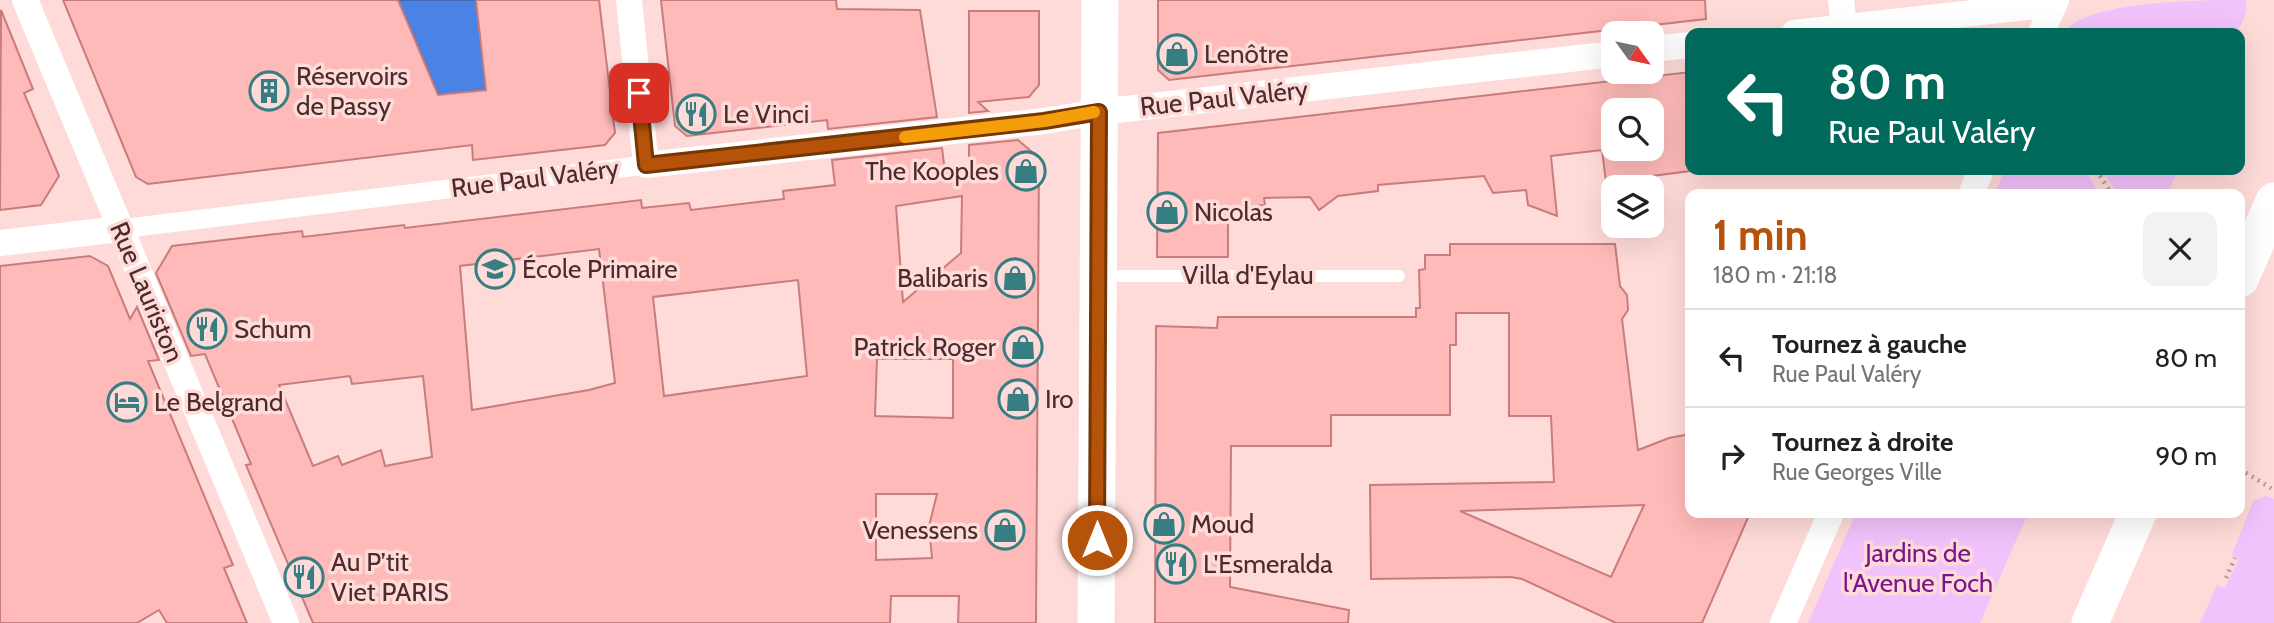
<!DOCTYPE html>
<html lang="fr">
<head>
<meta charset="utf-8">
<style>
	:root { --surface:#fff; --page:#f2f2f2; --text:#202124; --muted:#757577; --line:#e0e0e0; --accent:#b45309 }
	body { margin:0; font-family:Cabin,sans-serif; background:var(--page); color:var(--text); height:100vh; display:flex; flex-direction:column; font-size:26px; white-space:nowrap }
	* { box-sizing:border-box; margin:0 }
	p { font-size:23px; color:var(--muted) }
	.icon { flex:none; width:38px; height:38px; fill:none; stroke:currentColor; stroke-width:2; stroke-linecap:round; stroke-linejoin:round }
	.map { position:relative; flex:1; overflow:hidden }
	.side { position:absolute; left:1685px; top:189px; width:560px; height:329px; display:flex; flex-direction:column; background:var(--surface); border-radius:14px; box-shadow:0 7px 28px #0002 }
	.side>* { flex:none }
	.banner { position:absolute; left:1685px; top:28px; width:560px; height:147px; border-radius:14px; box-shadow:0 7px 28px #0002; background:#00695c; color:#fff; overflow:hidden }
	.needle { width:46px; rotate:123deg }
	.fabs { position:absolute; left:1601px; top:21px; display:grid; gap:14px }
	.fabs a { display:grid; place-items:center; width:63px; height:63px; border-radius:14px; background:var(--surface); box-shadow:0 7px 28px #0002; font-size:35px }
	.pin { position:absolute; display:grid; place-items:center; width:60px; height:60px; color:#fff; margin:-30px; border-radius:14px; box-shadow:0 4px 10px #0006 }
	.me { position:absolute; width:77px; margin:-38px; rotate:0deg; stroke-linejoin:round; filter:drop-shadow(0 0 5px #0008) }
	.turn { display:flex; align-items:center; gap:24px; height:147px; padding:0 28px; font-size:32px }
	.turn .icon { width:91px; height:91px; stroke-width:2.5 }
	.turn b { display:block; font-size:49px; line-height:60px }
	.round { display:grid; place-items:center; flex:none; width:74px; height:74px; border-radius:14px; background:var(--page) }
	.head { display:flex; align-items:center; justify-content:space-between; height:119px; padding:0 28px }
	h1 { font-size:42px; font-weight:700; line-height:52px; color:var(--accent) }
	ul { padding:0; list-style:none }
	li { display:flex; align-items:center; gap:21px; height:98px; padding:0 28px; border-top:2px solid var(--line) }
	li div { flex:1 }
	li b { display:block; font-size:26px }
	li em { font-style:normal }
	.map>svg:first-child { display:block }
	.green { fill:#f1c2fb }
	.water { fill:#4a83e5; stroke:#4b69ad; stroke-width:2 }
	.building { fill:#fdbab8; stroke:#ca7c7c; stroke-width:2; fill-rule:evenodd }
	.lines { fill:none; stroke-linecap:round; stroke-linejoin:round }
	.path { stroke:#ba9897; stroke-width:4.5; stroke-dasharray:2 5; stroke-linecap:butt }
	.service { stroke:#fff; stroke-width:12 }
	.pedestrian { stroke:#fff; stroke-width:19 }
	.minor { stroke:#fff; stroke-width:26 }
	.secondary { stroke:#fff; stroke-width:37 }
	.route-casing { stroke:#753606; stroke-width:18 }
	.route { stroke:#b45309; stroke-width:12 }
	.slow { stroke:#f59e0b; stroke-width:12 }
	.labels { text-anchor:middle; stroke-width:7; stroke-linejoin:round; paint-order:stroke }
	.poi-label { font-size:26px; fill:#4c2b2b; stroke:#fedbd9; text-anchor:start }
	.street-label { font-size:26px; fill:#4c2b2b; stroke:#fedbd9 }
	.park-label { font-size:26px; fill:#7a158d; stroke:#fedbd9 }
</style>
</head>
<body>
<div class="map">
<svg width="2274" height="623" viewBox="0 0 2274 623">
	<rect width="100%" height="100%" fill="#fedbd9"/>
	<g class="green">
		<path d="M2245,0C2250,11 2241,23 2237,33H2064C2085,0 2204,0 2245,0Z"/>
		<polygon points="2005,170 2085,170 2100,194 1995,194"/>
		<polygon points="2102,170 2178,170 2167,194 2118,194"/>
		<polygon points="2266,496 2274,499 2274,623 2200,623 2217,585 2225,588 2239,559 2232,555 2253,501"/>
		<polygon points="1856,513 2028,513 1980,623 1808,623"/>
	</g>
	<polygon class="water" points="398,0 476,0 486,87 484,90 440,95 437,92"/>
	<g class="building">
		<polygon points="63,0 398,0 438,95 486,90 476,0 599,0 615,133 605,145 473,160 472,145 148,184 136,177"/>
		<polygon points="661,0 836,0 837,9 920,10 937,117 828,129 827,120 687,136 675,126"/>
		<polygon points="1158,0 1705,0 1706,19 1169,80 1158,70"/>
		<polygon points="1,10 33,89 24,93 59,176 41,205 0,210"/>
		<polygon points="969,11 1039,11 1039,85 1029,97 978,102 988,111 969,113"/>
		<path d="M1690,72V171L1606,182L1602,150L1551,156L1557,216L1528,205L1526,190L1493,193L1484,176L1378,185V191L1338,196L1319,210L1310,197L1264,198L1265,205L1228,208V257H1157L1158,133ZM1614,110H1652V149H1614Z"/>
		<path d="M1018,140L1039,158L1036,623H958L959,596H891L890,623H313L246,465L251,464L205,354L191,356L156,273L172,246L302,231L303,237L404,225L405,228L641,200L642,208L689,203L691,210L784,199L783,191L835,185L832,160L942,148L945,172L969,171V145ZM962,196L961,253L903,302L896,206ZM599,249L615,383L589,390L472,410L460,266ZM798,280L807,376L664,396L653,297ZM877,359H953V418L875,416ZM350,376L352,384L423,376L432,457L385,466L381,450L342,465L338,456L313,466L279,385ZM876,494H937L929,526L932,558L876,560Z"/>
		<path d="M1450,244H1615L1620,286L1627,295L1628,310L1622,319L1638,450L1669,438L1690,434V513H1750L1702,623H1616L1522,579L1511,577L1371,579L1370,485L1554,482L1551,416H1509V313H1456V345H1450V415H1331V446H1231L1230,587L1349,610L1348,623H1155L1156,326L1217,328L1218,317H1416V308H1420L1419,270L1425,269V255H1450ZM1644,505L1611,577L1460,511Z"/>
		<polygon points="90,256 108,266 130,319 137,307 159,360 148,361 233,565 224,568 247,623 167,623 159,610 137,623 0,623 0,266"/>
	</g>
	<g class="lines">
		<g class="path">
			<polyline points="2096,170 2112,194"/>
			<polyline points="2240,469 2274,490"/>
			<polyline points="2226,578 2235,558"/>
		</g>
		<polyline class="service" points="1102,276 1399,276"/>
		<polyline class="pedestrian" points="120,229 646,165"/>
		<g class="minor">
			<polyline points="25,0 286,623"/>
			<polyline points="629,0 646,165 1044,121 1099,112 1614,54"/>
			<polyline points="1841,0 1844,28"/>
			<polyline points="1794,33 2054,4"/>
			<polyline points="2041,33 2056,0"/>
			<polyline points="1652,49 1690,45"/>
			<polyline points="1971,194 1981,170"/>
			<polyline points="0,243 120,229"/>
			<polyline points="1783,623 1831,513"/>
		</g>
		<g class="secondary">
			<polyline points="2240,279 2274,201"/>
			<polyline points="1096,623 1100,0"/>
			<polyline points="2090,623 2138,513"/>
		</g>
	</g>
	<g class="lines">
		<g class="route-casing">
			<polyline id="route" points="639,93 646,165 1044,121 1099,112 1097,540"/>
		</g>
		<use href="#route" class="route"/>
		<polyline class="slow" points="905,137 1044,121 1094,112"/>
	</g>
	<defs>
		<g id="shop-ring" transform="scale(2.0125)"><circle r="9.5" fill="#fedbd9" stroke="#367e82" stroke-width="1.5"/><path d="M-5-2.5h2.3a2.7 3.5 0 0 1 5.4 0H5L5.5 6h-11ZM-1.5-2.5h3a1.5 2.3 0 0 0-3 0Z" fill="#367e82"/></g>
		<g id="building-ring" transform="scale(2.0125)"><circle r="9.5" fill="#fedbd9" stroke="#367e82" stroke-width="1.5"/><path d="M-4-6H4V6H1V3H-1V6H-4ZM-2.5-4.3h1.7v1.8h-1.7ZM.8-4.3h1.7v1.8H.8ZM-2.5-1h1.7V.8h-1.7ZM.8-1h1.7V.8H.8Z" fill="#367e82"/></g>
		<g id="restaurant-ring" transform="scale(2.0125)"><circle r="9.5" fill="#fedbd9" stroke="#367e82" stroke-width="1.5"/><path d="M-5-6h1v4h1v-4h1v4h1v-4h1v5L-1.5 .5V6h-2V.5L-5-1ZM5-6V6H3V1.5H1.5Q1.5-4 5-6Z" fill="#367e82"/></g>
		<g id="school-ring" transform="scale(2.0125)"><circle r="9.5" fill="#fedbd9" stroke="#367e82" stroke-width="1.5"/><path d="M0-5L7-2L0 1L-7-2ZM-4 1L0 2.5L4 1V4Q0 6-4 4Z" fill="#367e82"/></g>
		<g id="hotel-ring" transform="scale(2.0125)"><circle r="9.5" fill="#fedbd9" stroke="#367e82" stroke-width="1.5"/><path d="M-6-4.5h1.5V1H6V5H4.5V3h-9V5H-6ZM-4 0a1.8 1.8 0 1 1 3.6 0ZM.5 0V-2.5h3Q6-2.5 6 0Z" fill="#367e82"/></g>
	</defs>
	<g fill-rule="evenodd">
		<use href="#shop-ring" x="1177" y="54"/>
		<use href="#building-ring" x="269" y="91"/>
		<use href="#restaurant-ring" x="696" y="114"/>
		<use href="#shop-ring" x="1026" y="171"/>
		<use href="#shop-ring" x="1167" y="212"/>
		<use href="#school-ring" x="495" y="269"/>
		<use href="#shop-ring" x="1015" y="278"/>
		<use href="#restaurant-ring" x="207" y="329"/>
		<use href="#shop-ring" x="1023" y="347"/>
		<use href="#shop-ring" x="1018" y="399"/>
		<use href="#hotel-ring" x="127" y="402"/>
		<use href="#shop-ring" x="1164" y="524"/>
		<use href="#shop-ring" x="1005" y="530"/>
		<use href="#restaurant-ring" x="1176" y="564"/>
		<use href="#restaurant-ring" x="304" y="577"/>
	</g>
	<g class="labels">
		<g class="poi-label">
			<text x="1204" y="63">Lenôtre</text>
			<text x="296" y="85">Réservoirs<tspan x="296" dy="30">de Passy</tspan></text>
			<text x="723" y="123">Le Vinci</text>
			<text x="999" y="180" text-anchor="end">The Kooples</text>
			<text x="1194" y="221">Nicolas</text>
			<text x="522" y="278">École Primaire</text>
			<text x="988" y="287" text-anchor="end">Balibaris</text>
			<text x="234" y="338">Schum</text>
			<text x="996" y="356" text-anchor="end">Patrick Roger</text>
			<text x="1045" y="408">Iro</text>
			<text x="154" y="411">Le Belgrand</text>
			<text x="1191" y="533">Moud</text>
			<text x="978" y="539" text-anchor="end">Venessens</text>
			<text x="331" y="571">Au P’tit<tspan x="331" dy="30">Viet PARIS</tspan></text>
			<text x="1203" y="573">L'Esmeralda</text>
		</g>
		<g class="street-label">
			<text transform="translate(1224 98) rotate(-6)" y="9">Rue Paul Valéry</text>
			<text transform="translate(535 178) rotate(-7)" y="9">Rue Paul Valéry</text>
			<text x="1248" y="284">Villa d'Eylau</text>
			<text transform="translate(147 292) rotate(67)" y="9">Rue Lauriston</text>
		</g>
		<g class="park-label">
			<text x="1918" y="562">Jardins de<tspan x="1918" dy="30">l'Avenue Foch</tspan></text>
		</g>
	</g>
</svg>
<div class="fabs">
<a><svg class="needle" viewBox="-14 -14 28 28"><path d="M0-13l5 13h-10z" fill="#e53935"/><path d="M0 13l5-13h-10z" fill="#757577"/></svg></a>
<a><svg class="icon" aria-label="search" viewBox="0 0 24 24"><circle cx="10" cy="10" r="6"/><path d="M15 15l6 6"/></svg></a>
<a><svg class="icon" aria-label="layers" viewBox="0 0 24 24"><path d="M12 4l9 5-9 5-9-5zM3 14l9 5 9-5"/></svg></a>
</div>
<div class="pin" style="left:639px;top:93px;background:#d93025"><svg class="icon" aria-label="arrive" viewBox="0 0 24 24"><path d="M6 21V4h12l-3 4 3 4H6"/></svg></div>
<svg class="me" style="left:1097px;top:540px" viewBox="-20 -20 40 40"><circle r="17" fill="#b45309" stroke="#fff" stroke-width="3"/><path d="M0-11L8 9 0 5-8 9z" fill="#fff"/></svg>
<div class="banner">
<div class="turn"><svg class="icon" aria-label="left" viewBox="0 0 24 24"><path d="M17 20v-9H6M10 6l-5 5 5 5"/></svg><div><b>80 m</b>Rue Paul Valéry</div></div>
</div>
<section class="side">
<div class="head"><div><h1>1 min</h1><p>180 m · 21:18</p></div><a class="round"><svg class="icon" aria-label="close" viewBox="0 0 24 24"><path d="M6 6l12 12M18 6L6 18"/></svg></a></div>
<ul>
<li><svg class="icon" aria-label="left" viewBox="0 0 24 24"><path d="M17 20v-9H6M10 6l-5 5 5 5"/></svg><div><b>Tournez à gauche</b><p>Rue Paul Valéry</p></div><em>80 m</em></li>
<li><svg class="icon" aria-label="right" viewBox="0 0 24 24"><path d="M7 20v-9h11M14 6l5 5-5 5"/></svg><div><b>Tournez à droite</b><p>Rue Georges Ville</p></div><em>90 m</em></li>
</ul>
</section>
</div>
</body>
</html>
